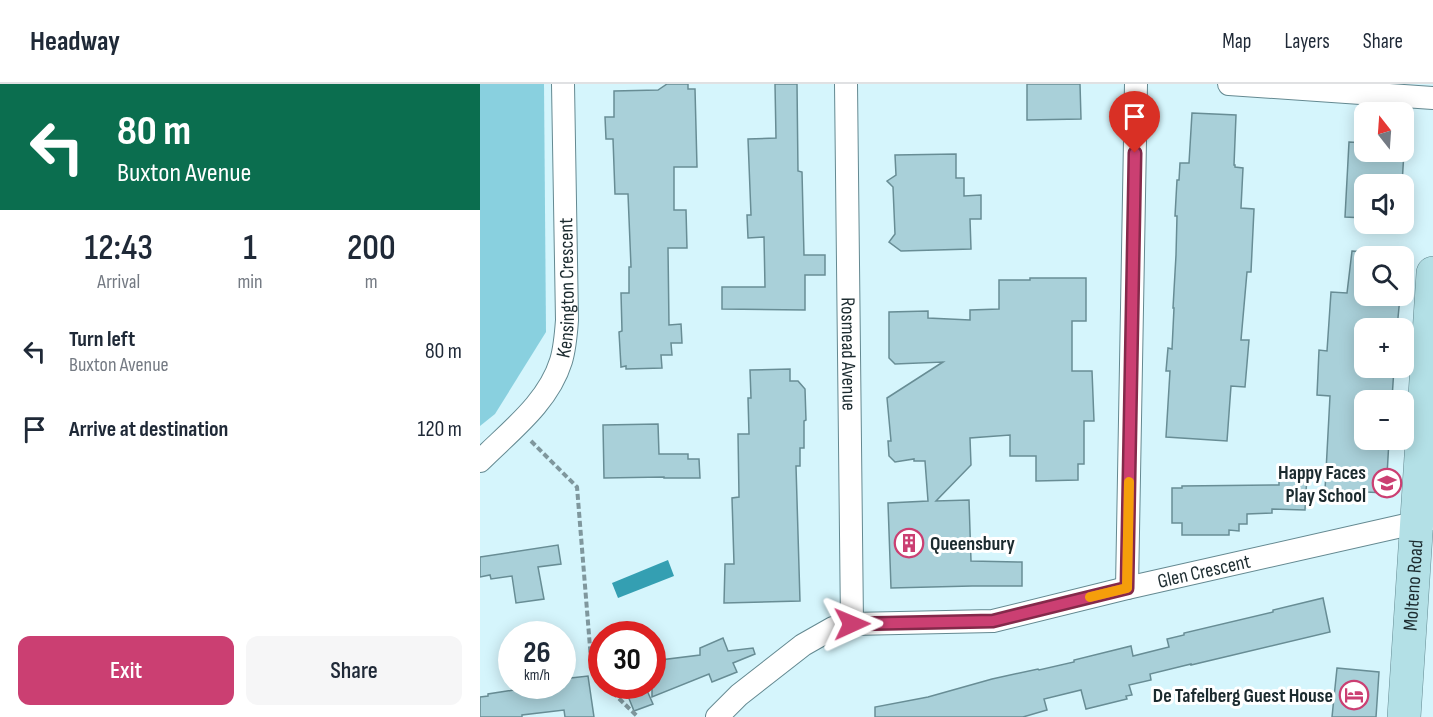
<!DOCTYPE html>
<html lang="en">
<head>
<meta charset="utf-8">
<style>
	:root { --surface:#fff; --page:#f6f6f7; --text:#1f2937; --muted:#747a83; --line:#e0e1e3; --accent:#cb3f72 }
	body { margin:0; font-family:"Sofia Sans Condensed",sans-serif; background:var(--page); color:var(--text); height:100vh; display:flex; flex-direction:column; font-size:22px; white-space:nowrap }
	* { box-sizing:border-box; margin:0 }
	p { font-size:20px; color:var(--muted) }
	.icon { flex:none; width:33px; height:33px; fill:none; stroke:currentColor; stroke-width:2; stroke-linecap:round; stroke-linejoin:round }
	.map { position:relative; flex:1; overflow:hidden }
	.details { display:flex; flex-direction:column; background:var(--surface); width:480px }
	.details>* { flex:none }
	.guide { background:#0b6e4f; color:#fff; overflow:hidden }
	.needle { width:39px; rotate:343deg }
	.buttons { position:absolute; left:874px; top:18px; display:grid; gap:12px }
	.buttons a { display:grid; place-items:center; width:60px; height:60px; border-radius:12px; background:var(--surface); box-shadow:0 3px 15px #0003; font-size:30px }
	.speed { position:absolute; left:18px; top:537px; display:flex; gap:12px; font-size:30px; font-weight:700; text-align:center }
	.speed>* { display:grid; place-content:center; width:78px; height:78px; border-radius:50%; background:var(--surface); box-shadow:0 3px 15px #0003; line-height:1 }
	.speed small { font-size:15px; font-weight:400 }
	.speed .limit { border:9px solid #d22; background:#fff; color:#111 }
	.pin { position:absolute; display:grid; place-items:center; width:51px; height:51px; color:#fff; margin:-62px -26px; border-radius:50% 50% 50% 0; rotate:-45deg; box-shadow:0 0 6px #0007 }
	.pin .icon { rotate:45deg }
	.me { position:absolute; width:66px; margin:-33px; rotate:89deg; stroke-linejoin:round; filter:drop-shadow(0 0 4px #0008) }
	.turn { display:flex; align-items:center; gap:21px; height:126px; padding:0 18px; font-size:27px }
	.turn .icon { width:78px; height:78px; stroke-width:2.5 }
	.turn b { display:block; font-size:42px; line-height:51px }
	.eta { display:flex; justify-content:space-evenly; align-items:center; height:102px; text-align:center }
	.eta b { font-size:36px; font-weight:600; line-height:42px }
	.button { display:flex; gap:12px; margin-top:auto; padding:12px 18px }
	.button a { flex:1; height:69px; border-radius:12px; background:var(--accent); color:#fff; font-size:24px; font-weight:600; line-height:69px; text-align:center }
	.button a+a { background:var(--page); color:var(--text) }
	ul { padding:0; list-style:none }
	li { display:flex; align-items:center; gap:18px; height:78px; padding:0 18px }
	li div { flex:1 }
	li b { display:block; font-size:22px }
	li em { font-style:normal }
	header { display:flex; align-items:center; gap:36px; box-sizing:border-box; height:84px; padding:0 30px; background:var(--surface); border-bottom:2px solid var(--line) }
	header strong { font-size:28px }
	nav { display:flex; gap:33px; margin-inline-start:auto; font-size:21px }
	main { display:flex; flex:1; min-height:0 }
	.map>svg:first-child { display:block }
	.green { fill:#89d0df }
	.water { fill:#349fb2 }
	.building { fill:#a9d0d9; stroke:#688d95; stroke-width:1.5 }
	.lines { fill:none; stroke-linecap:round; stroke-linejoin:round }
	.street-casing { stroke:#648991; stroke-width:24 }
	.secondary-casing { stroke:#648991; stroke-width:34 }
	.path { stroke:#7f979d; stroke-width:4; stroke-dasharray:6 3; stroke-linecap:butt }
	.street { stroke:#fff; stroke-width:22 }
	.secondary { stroke:#b3e0e6; stroke-width:33 }
	.route-casing { stroke:#84294a; stroke-width:15 }
	.route { stroke:#cb3f72; stroke-width:10 }
	.slow { stroke:#f59e0b; stroke-width:10 }
	.labels { text-anchor:middle; stroke-width:6; stroke-linejoin:round; paint-order:stroke }
	.street-label { font-size:20px; fill:#1c2b2f; stroke:#fff }
	.poi-label { font-size:20px; font-weight:bold; fill:#1c2b2f; stroke:#fff; text-anchor:end }
</style>
</head>
<body>
<header>
<strong>Headway</strong>
<nav><a>Map</a><a>Layers</a><a>Share</a></nav>
</header>
<main>
<section class="details">
<div class="guide">
<div class="turn"><svg class="icon" aria-label="left" viewBox="0 0 24 24"><path d="M17 20v-9H6M10 6l-5 5 5 5"/></svg><div><b>80 m</b>Buxton Avenue</div></div>
</div>
<div class="eta">
<div><b>12:43</b><p>Arrival</p></div>
<div><b>1</b><p>min</p></div>
<div><b>200</b><p>m</p></div>
</div>
<ul>
<li><svg class="icon" aria-label="left" viewBox="0 0 24 24"><path d="M17 20v-9H6M10 6l-5 5 5 5"/></svg><div><b>Turn left</b><p>Buxton Avenue</p></div><em>80 m</em></li>
<li><svg class="icon" aria-label="arrive" viewBox="0 0 24 24"><path d="M6 21V4h12l-3 4 3 4H6"/></svg><div><b>Arrive at destination</b></div><em>120 m</em></li>
</ul>
<div class="button"><a>Exit</a><a>Share</a></div>
</section>
<div class="map">
<svg width="953" height="633" viewBox="0 0 953 633">
	<rect width="100%" height="100%" fill="#d5f5fc"/>
	<polygon class="green" points="0,0 64,0 66,248 15,330 0,342"/>
	<polygon class="water" points="188,476 194,492 138,514 132,499"/>
	<g class="building">
		<polygon points="187,0 208,0 208,5 215,5 217,83 194,83 194,126 206,126 207,164 188,164 189,241 201,240 202,259 191,259 192,271 181,271 182,284 146,285 146,282 141,283 139,248 142,247 141,209 149,209 149,183 151,183 148,110 135,110 133,55 126,55 125,33 134,33 134,7 178,6"/>
		<polygon points="295,0 317,0 318,87 322,88 324,171 345,171 345,191 325,191 325,226 242,225 242,203 285,203 284,153 268,154 267,131 271,131 268,55 296,54"/>
		<polygon points="547,0 600,0 601,35 547,36"/>
		<polygon points="712,29 756,31 754,81 755,81 755,83 763,84 761,124 774,125 771,188 767,188 761,256 769,256 765,303 751,302 747,357 686,353 690,287 686,287 688,264 692,265 694,224 693,224 696,171 697,132 695,132 697,96 699,96 700,79 709,79"/>
		<polygon points="869,58 885,59 885,68 924,68 922,100 885,100 885,134 865,133"/>
		<polygon points="476,70 476,94 484,94 484,112 501,111 501,135 490,135 491,165 421,167 409,158 415,150 413,103 407,97 416,91 415,71"/>
		<polygon points="872,167 885,168 885,212 920,213 917,244 885,244 885,284 914,284 912,315 885,313 885,356 909,356 906,409 845,406 850,312 837,311 839,266 847,267 851,208 867,209"/>
		<polygon points="550,194 606,194 606,237 592,237 592,287 612,287 614,337 604,337 604,380 598,380 598,396 556,397 556,372 530,372 530,351 490,354 491,381 456,417 489,416 491,477 542,478 542,502 492,502 411,504 408,419 448,417 445,377 434,377 434,375 415,378 409,372 408,357 411,357 407,314 463,278 415,280 409,274 409,228 448,227 448,234 490,236 490,226 519,225 519,196 550,196"/>
		<polygon points="310,285 310,297 318,297 325,305 326,336 324,337 324,364 320,364 320,382 316,382 320,517 244,519 245,480 254,480 252,414 259,413 258,350 269,350 268,314 271,314 270,286"/>
		<polygon points="178,340 179,370 208,370 208,375 219,375 220,394 184,394 184,393 124,394 123,341"/>
		<polygon points="799,390 827,391 825,426 792,425 792,429 767,430 767,440 759,440 759,447 749,446 749,451 702,451 702,439 692,439 692,404 702,404 702,402 799,401"/>
		<polygon points="78,461 81,480 58,483 64,515 36,519 32,492 11,495 10,491 0,493 0,473"/>
		<polygon points="843,514 850,548 711,581 711,580 670,590 671,596 649,601 652,611 646,612 647,615 606,625 601,606 564,615 567,626 543,633 395,633 395,623 448,613 512,595 558,585 559,586 594,578 594,576 651,562 653,572 689,563 687,555 704,551 704,549 793,528 793,526"/>
		<polygon points="243,554 248,567 273,564 275,570 253,579 257,588 232,598 229,590 172,613 172,577 220,571 220,564"/>
		<polygon points="857,584 899,588 896,633 852,633"/>
		<polygon points="108,592 114,633 85,633 84,626 42,631 42,633 0,633 0,613 8,612 8,610 34,606 33,602 82,602 82,595"/>
		<polygon points="144,602 165,602 173,620 154,627"/>
	</g>
	<g class="lines">
		<g class="street-casing">
			<g id="street">
				<path id="s1" d="M366,0L372,540"/>
				<polyline points="749,0 953,14"/>
				<path id="s2" d="M0,377C30,347 68,319 81,277C85,264 86,250 87,236L83,0"/>
				<polyline points="647,504 656,0"/>
				<path id="s3" d="M237,633L259,611L323,561L353,544L372,540L513,537L647,504L948,436"/>
			</g>
		</g>
		<g class="secondary-casing">
			<g id="secondary">
				<path id="s4" d="M924,633L953,189"/>
			</g>
		</g>
		<g class="path">
			<polyline points="51,357 97,403 112,588 122,597"/>
			<polyline points="126,602 158,633"/>
		</g>
		<use href="#street" class="street"/>
		<use href="#secondary" class="secondary"/>
	</g>
	<g class="lines">
		<g class="route-casing">
			<polyline id="route" points="372,540 513,537 647,504 655,69"/>
		</g>
		<use href="#route" class="route"/>
		<polyline class="slow" points="610,513 647,504 649,398"/>
	</g>
	<defs>
		<g id="school-ring" transform="scale(1.5)"><circle r="9.5" fill="#fff" stroke="#cb3f72" stroke-width="1.5"/><path d="M0-5L7-2L0 1L-7-2ZM-4 1L0 2.5L4 1V4Q0 6-4 4Z" fill="#cb3f72"/></g>
		<g id="building-ring" transform="scale(1.5)"><circle r="9.5" fill="#fff" stroke="#cb3f72" stroke-width="1.5"/><path d="M-4-6H4V6H1V3H-1V6H-4ZM-2.5-4.3h1.7v1.8h-1.7ZM.8-4.3h1.7v1.8H.8ZM-2.5-1h1.7V.8h-1.7ZM.8-1h1.7V.8H.8Z" fill="#cb3f72"/></g>
		<g id="hotel-ring" transform="scale(1.5)"><circle r="9.5" fill="#fff" stroke="#cb3f72" stroke-width="1.5"/><path d="M-6-4.5h1.5V1H6V5H4.5V3h-9V5H-6ZM-4 0a1.8 1.8 0 1 1 3.6 0ZM.5 0V-2.5h3Q6-2.5 6 0Z" fill="#cb3f72"/></g>
	</defs>
	<g fill-rule="evenodd">
		<use href="#school-ring" x="907" y="399"/>
		<use href="#building-ring" x="429" y="459"/>
		<use href="#hotel-ring" x="874" y="611"/>
	</g>
	<g class="labels">
		<g class="street-label">
			<text dy="7" stroke="none"><textPath href="#s2" startOffset="204">Kensington Crescent</textPath></text>
			<text dy="7" stroke="none"><textPath href="#s1" startOffset="270">Rosmead Avenue</textPath></text>
			<text dy="7" stroke="none"><textPath href="#s3" startOffset="524">Glen Crescent</textPath></text>
			<text dy="7" stroke="none"><textPath href="#s4" startOffset="132">Molteno Road</textPath></text>
		</g>
		<g class="poi-label">
			<text x="886" y="395">Happy Faces<tspan x="886" dy="23">Play School</tspan></text>
			<text x="450" y="466" text-anchor="start">Queensbury</text>
			<text x="853" y="618">De Tafelberg Guest House</text>
		</g>
	</g>
</svg>
<div class="buttons">
<a><svg class="needle" viewBox="-14 -14 28 28"><path d="M0-13l5 13h-10z" fill="#e53935"/><path d="M0 13l5-13h-10z" fill="#747a83"/></svg></a>
<a><svg class="icon" aria-label="sound" viewBox="0 0 24 24"><path d="M4 9h4l5-4v14l-5-4H4zM17 9q2 3 0 6"/></svg></a>
<a><svg class="icon" aria-label="search" viewBox="0 0 24 24"><circle cx="10" cy="10" r="6"/><path d="M15 15l6 6"/></svg></a>
<a>+</a>
<a>−</a>
</div>
<div class="speed"><div>26<small>km/h</small></div><div class="limit">30</div></div>
<div class="pin" style="left:655px;top:69px;background:#d93025"><svg class="icon" aria-label="arrive" viewBox="0 0 24 24"><path d="M6 21V4h12l-3 4 3 4H6"/></svg></div>
<svg class="me" style="left:372px;top:540px" viewBox="-20 -20 40 40"><path d="M0-17L14 15 0 8-14 15z" fill="#cb3f72" stroke="#fff" stroke-width="4"/></svg>
</div>
</main>
</body>
</html>
